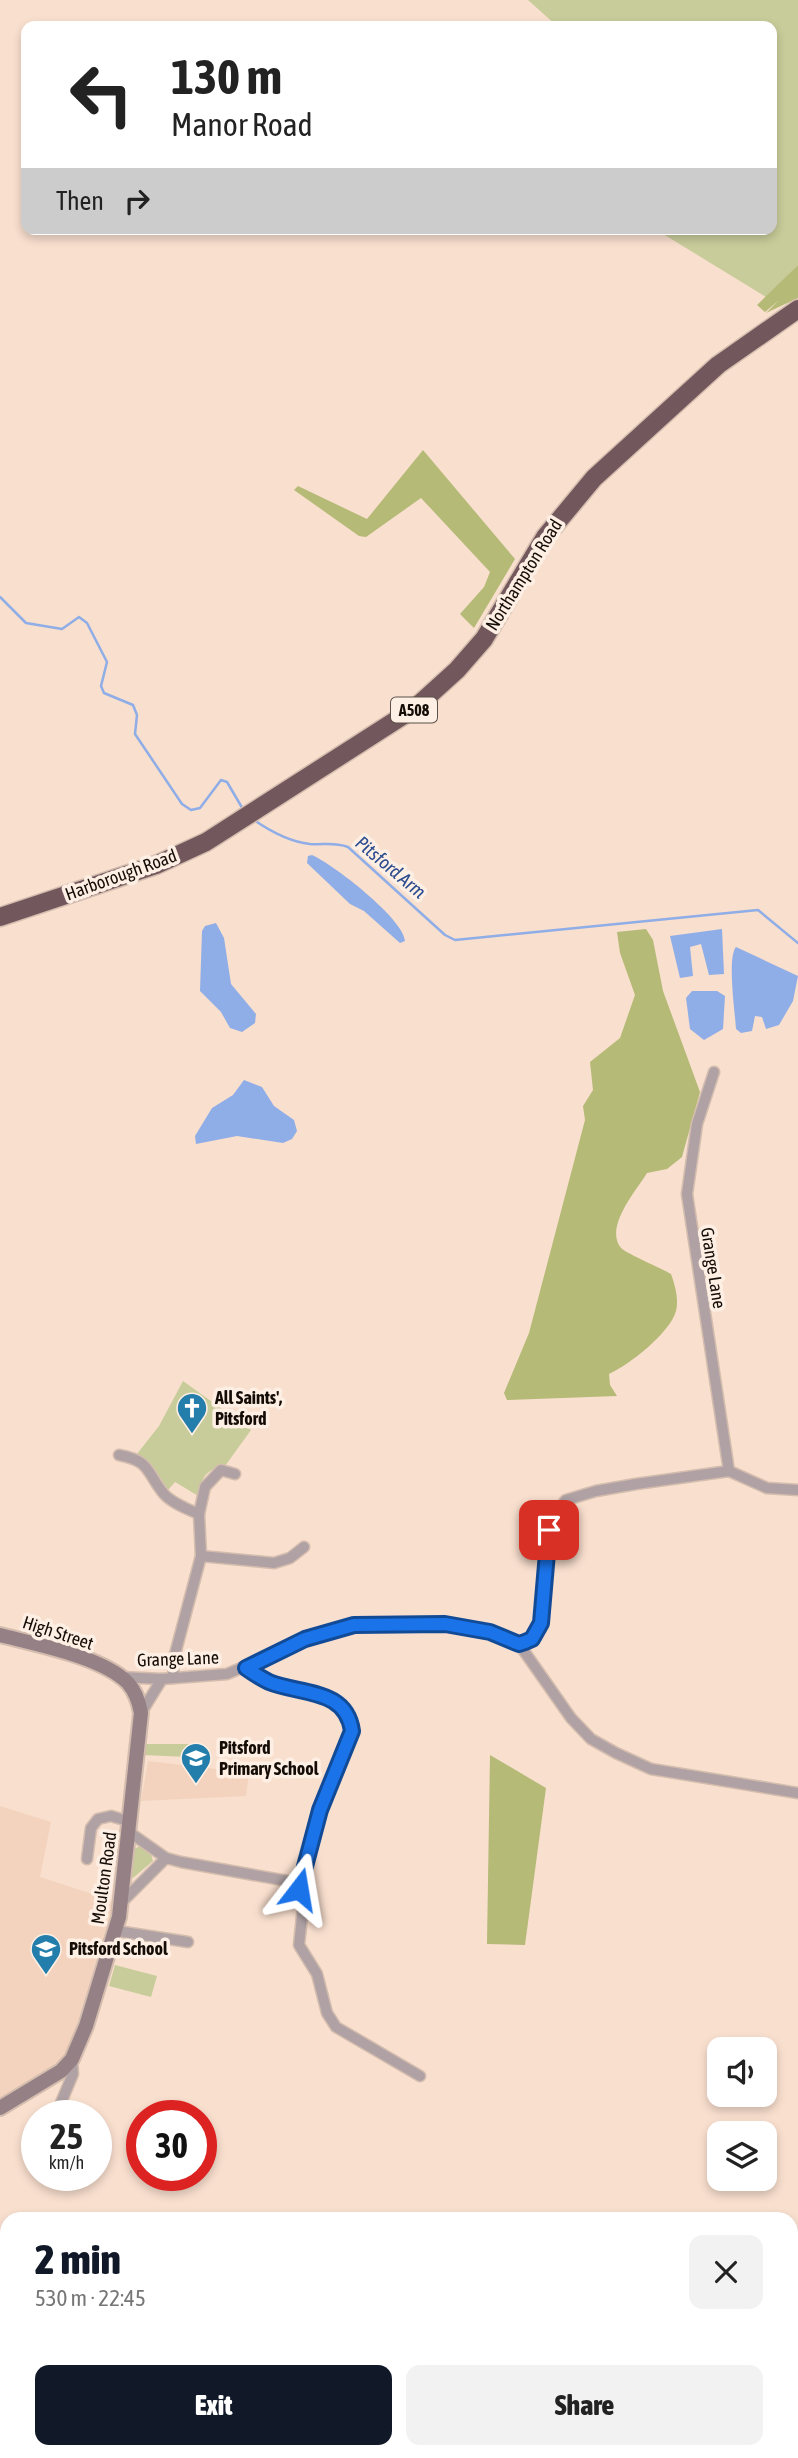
<!DOCTYPE html>
<html lang="en">
<head>
<meta charset="utf-8">
<style>
	:root { --surface:#fff; --page:#f2f2f2; --text:#222; --muted:#767676; --accent:#111827 }
	body { margin:0; font-family:"Asap Condensed",sans-serif; background:var(--page); color:var(--text); height:100vh; display:flex; flex-direction:column; font-size:26px; white-space:nowrap }
	* { box-sizing:border-box; margin:0 }
	p { font-size:23px; color:var(--muted) }
	.icon { flex:none; width:38px; height:38px; fill:none; stroke:currentColor; stroke-width:2; stroke-linecap:round; stroke-linejoin:round }
	.map { position:relative; flex:1; overflow:hidden }
	.drawer { position:absolute; left:0px; top:2212px; width:798px; height:247px; display:flex; flex-direction:column; background:var(--surface); border-radius:21px 21px 0 0; box-shadow:0 4px 10px #0003 }
	.drawer>* { flex:none }
	.guide { position:absolute; left:21px; top:21px; width:756px; height:214px; border-radius:14px; box-shadow:0 4px 10px #0003; background:#fff; color:var(--text); overflow:hidden }
	.tools { position:absolute; left:707px; top:2037px; display:grid; gap:14px }
	.tools a { display:grid; place-items:center; width:70px; height:70px; border-radius:14px; background:var(--surface); box-shadow:0 4px 10px #0003; font-size:35px }
	.speed { position:absolute; left:21px; top:2100px; display:flex; gap:14px; font-size:35px; font-weight:700; text-align:center }
	.speed>* { display:grid; place-content:center; width:91px; height:91px; border-radius:50%; background:var(--surface); box-shadow:0 4px 10px #0003; line-height:1 }
	.speed small { font-size:18px; font-weight:400 }
	.speed .limit { border:10px solid #d22; background:#fff; color:#111 }
	.pin { position:absolute; display:grid; place-items:center; width:60px; height:60px; color:#fff; margin:-30px; border-radius:14px; box-shadow:0 4px 10px #0006 }
	.me { position:absolute; width:77px; margin:-38px; rotate:14deg; stroke-linejoin:round; filter:drop-shadow(0 0 5px #0008) }
	.turn { display:flex; align-items:center; gap:24px; height:147px; padding:0 35px; font-size:32px }
	.turn .icon { width:91px; height:91px; stroke-width:2.5 }
	.turn b { display:block; font-size:49px; line-height:60px }
	.then { display:flex; align-items:center; height:66px; padding:0 35px; background:#0003; gap:14px; font-size:26px }
	.round { display:grid; place-items:center; flex:none; width:74px; height:74px; border-radius:14px; background:var(--page) }
	.overview { display:flex; align-items:center; justify-content:space-between; height:119px; padding:0 35px }
	h1 { font-size:42px; font-weight:800; line-height:52px; color:var(--accent) }
	.primary-button { display:flex; gap:14px; margin-top:auto; padding:14px 35px }
	.primary-button a { flex:1; height:80px; border-radius:14px; background:var(--accent); color:#fff; font-size:28px; font-weight:800; line-height:80px; text-align:center }
	.primary-button a+a { background:var(--page); color:var(--text) }
	.map>svg:first-child { display:block }
	.built { fill:#f3d3be }
	.green { fill:#c8cc9a }
	.forest { fill:#b5ba77 }
	.water { fill:#8fade6 }
	.lines { fill:none; stroke-linecap:round; stroke-linejoin:round }
	.stream { stroke:#8fade6; stroke-width:2.5 }
	.street-casing { stroke:#d4bdae; stroke-width:13 }
	.secondary-casing { stroke:#d4bdae; stroke-width:18 }
	.highway-casing { stroke:#d4bdae; stroke-width:21 }
	.street { stroke:#b0a2a4; stroke-width:10 }
	.secondary { stroke:#958185; stroke-width:14 }
	.highway { stroke:#72575c; stroke-width:18 }
	.route-casing { stroke:#114b97; stroke-width:18 }
	.route { stroke:#1a73e8; stroke-width:12 }
	.labels { text-anchor:middle; stroke-width:7; stroke-linejoin:round; paint-order:stroke }
	.shield { fill:#feefe4; stroke:#5a5049; stroke-width:2 }
	.shield-label { font-size:16px; font-weight:bold; fill:#140c06 }
	.street-label { font-size:18px; fill:#140c06; stroke:#feefe4 }
	.poi-label { font-size:18px; font-weight:bold; fill:#140c06; stroke:#feefe4; text-anchor:start }
	.water-label { font-size:19px; font-style:italic; fill:#2b4b8f; stroke:#feefe4 }
</style>
</head>
<body>
<div class="map">
<svg width="798" height="2458" viewBox="0 0 798 2458">
	<rect width="100%" height="100%" fill="#f9dfce"/>
	<g class="built">
		<polygon points="148,1761 249,1773 246,1796 141,1801"/>
		<polygon points="0,1806 51,1822 40,1877 114,1901 69,2051 46,2073 0,2099"/>
	</g>
	<g class="green">
		<polygon points="528,0 798,0 798,265 766,297 655,229 772,229 772,26 557,26"/>
		<path d="M183,1381L251,1430L225,1466C207,1468 199,1479 200,1497L175,1482L168,1490L152,1466L137,1454L159,1426Z"/>
		<polygon points="144,1744 189,1744 188,1757 143,1755"/>
		<polygon points="141,1846 151,1854 153,1861 133,1878 130,1876 133,1849"/>
		<polygon points="115,1965 157,1976 151,1997 109,1986"/>
	</g>
	<g class="forest">
		<polygon points="798,265 798,298 766,313 779,300 765,312 757,305"/>
		<polygon points="423,450 515,559 474,628 460,614 484,587 490,572 421,498 366,537 359,536 294,490 298,486 367,519"/>
		<path d="M646,929L653,940L663,991L700,1092L682,1157L667,1169L647,1173C636,1191 604,1227 621,1248C627,1254 661,1268 671,1274C675,1285 679,1299 676,1311C670,1333 629,1365 609,1374L610,1385L617,1396L507,1400L504,1393L529,1333L585,1120L583,1106L593,1090L590,1062L620,1038L635,995L620,953L617,932Z"/>
		<polygon points="490,1755 546,1788 525,1945 487,1944"/>
	</g>
	<g class="water">
		<path d="M312,855C333,864 404,919 405,941L400,943L364,911L350,904L307,863L308,856Z"/>
		<polygon points="216,923 224,938 231,984 256,1014 255,1023 242,1032 230,1028 221,1012 200,991 202,931 205,926"/>
		<polygon points="722,929 724,974 709,975 701,944 690,947 693,976 680,978 670,936"/>
		<path d="M736,947L798,976L793,1001L779,1025L766,1029L762,1017L755,1016L752,1031L741,1033L736,1029C735,1012 727,957 736,947Z"/>
		<polygon points="692,991 717,991 725,996 723,1029 704,1040 690,1029 686,998"/>
		<polygon points="244,1080 262,1087 274,1106 294,1120 297,1131 292,1139 283,1143 237,1136 196,1144 195,1136 212,1108 233,1095"/>
	</g>
	<g class="lines">
		<g class="stream">
			<polyline points="0,597 26,623 62,629 79,617 87,623 107,662 101,686 104,693 133,705 137,715 135,734 182,804 191,810 200,808 221,780 227,782 244,811"/>
			<path d="M254,820C270,831 291,842 310,844C325,845 334,842 348,847L445,935L455,940L758,910L798,943"/>
		</g>
		<g class="street-casing">
			<g id="street">
				<polyline points="714,1072 697,1124 687,1194 729,1471"/>
				<path d="M119,1455C151,1461 146,1472 164,1494C172,1503 187,1509 199,1514"/>
				<polyline points="201,1556 274,1563 290,1558 304,1547"/>
				<polyline points="519,1644 532,1639 541,1623 549,1530 552,1517 566,1500 596,1491 636,1484 729,1471 767,1488 798,1490"/>
				<path d="M246,1668C253,1673 261,1678 269,1682C301,1695 346,1688 352,1731L320,1809L299,1883L303,1907L299,1945L317,1974L327,2013L336,2027L420,2076"/>
				<polyline points="120,1677 162,1679 227,1674 328,1631 354,1625 445,1624 490,1632 519,1644 571,1718 591,1739 616,1753 651,1769 798,1793"/>
				<polyline points="173,1678 174,1658 201,1556 199,1514 205,1487 221,1470 235,1474"/>
				<polyline points="141,1713 162,1679"/>
				<polyline points="129,1832 166,1858 181,1862 299,1883"/>
				<polyline points="87,1859 91,1828 98,1819 111,1816 131,1822"/>
				<polyline points="122,1902 166,1858"/>
				<polyline points="117,1931 188,1942"/>
				<polyline points="60,2105 73,2074 72,2059"/>
			</g>
		</g>
		<g class="secondary-casing">
			<path id="secondary" d="M0,1635C35,1644 103,1657 128,1683C136,1692 139,1702 141,1713L119,1917L86,2026L72,2059L61,2071L0,2108"/>
		</g>
		<g class="highway-casing">
			<polyline id="highway" points="0,917 156,865 206,842 415,708 457,670 484,639 545,537 594,478 718,365 798,309"/>
		</g>
		<use href="#street" class="street"/>
		<use href="#secondary" class="secondary"/>
		<use href="#highway" class="highway"/>
	</g>
	<g class="lines">
		<g class="route-casing">
			<path id="route" d="M299,1889L320,1810L352,1731C346,1688 301,1695 269,1682C261,1678 253,1673 246,1668L305,1639L354,1625L445,1624L490,1632L519,1644L525,1642L532,1639L541,1623L549,1530"/>
		</g>
		<use href="#route" class="route"/>
	</g>
	<defs>
		<g id="church-pin" transform="scale(1.575)"><path d="M0 17L-7.5 6A9.5 9.5 0 1 1 7.5 6Z" fill="#247eac" stroke="#feefe4"/><path d="M-1.2-6h2.4v3.5h3.3v2.4h-3.3V6h-2.4V-.1h-3.3v-2.4h3.3Z" fill="#fff"/></g>
		<g id="school-pin" transform="scale(1.575)"><path d="M0 17L-7.5 6A9.5 9.5 0 1 1 7.5 6Z" fill="#247eac" stroke="#feefe4"/><path d="M0-5L7-2L0 1L-7-2ZM-4 1L0 2.5L4 1V4Q0 6-4 4Z" fill="#fff"/></g>
	</defs>
	<g fill-rule="evenodd">
		<use href="#church-pin" x="192" y="1408"/>
		<use href="#school-pin" x="196" y="1758"/>
		<use href="#school-pin" x="46" y="1949"/>
	</g>
	<g class="labels">
		<rect class="shield" x="391" y="697.5" width="46" height="25" rx="5"/>
		<g class="shield-label">
			<text x="414" y="716">A508</text>
		</g>
		<g class="street-label">
			<text transform="translate(524 575) rotate(-58)" y="6">Northampton Road</text>
			<text transform="translate(121 875) rotate(-20)" y="6">Harborough Road</text>
			<text transform="translate(713 1268) rotate(81)" y="6">Grange Lane</text>
			<text transform="translate(58 1633) rotate(18)" y="6">High Street</text>
			<text transform="translate(178 1659) rotate(-2)" y="6">Grange Lane</text>
			<text transform="translate(104 1878) rotate(-82)" y="6">Moulton Road</text>
		</g>
		<g class="poi-label">
			<text x="215" y="1404">All Saints',<tspan x="215" dy="21">Pitsford</tspan></text>
			<text x="219" y="1754">Pitsford<tspan x="219" dy="21">Primary School</tspan></text>
			<text x="69" y="1955">Pitsford School</text>
		</g>
		<g class="water-label">
			<text transform="translate(391 867) rotate(40)" y="7">Pitsford Arm</text>
		</g>
	</g>
</svg>
<div class="tools">
<a><svg class="icon" aria-label="sound" viewBox="0 0 24 24"><path d="M4 9h4l5-4v14l-5-4H4zM17 9q2 3 0 6"/></svg></a>
<a><svg class="icon" aria-label="layers" viewBox="0 0 24 24"><path d="M12 4l9 5-9 5-9-5zM3 14l9 5 9-5"/></svg></a>
</div>
<div class="speed"><div>25<small>km/h</small></div><div class="limit">30</div></div>
<div class="pin" style="left:549px;top:1530px;background:#d93025"><svg class="icon" aria-label="arrive" viewBox="0 0 24 24"><path d="M6 21V4h12l-3 4 3 4H6"/></svg></div>
<svg class="me" style="left:299px;top:1889px" viewBox="-20 -20 40 40"><path d="M0-17L14 15 0 8-14 15z" fill="#1a73e8" stroke="#fff" stroke-width="4"/></svg>
<div class="guide">
<div class="turn"><svg class="icon" aria-label="left" viewBox="0 0 24 24"><path d="M17 20v-9H6M10 6l-5 5 5 5"/></svg><div><b>130 m</b>Manor Road</div></div>
<div class="then">Then<svg class="icon" aria-label="right" viewBox="0 0 24 24"><path d="M7 20v-9h11M14 6l5 5-5 5"/></svg></div>
</div>
<section class="drawer">
<div class="overview"><div><h1>2 min</h1><p>530 m · 22:45</p></div><a class="round"><svg class="icon" aria-label="close" viewBox="0 0 24 24"><path d="M6 6l12 12M18 6L6 18"/></svg></a></div>
<div class="primary-button"><a>Exit</a><a>Share</a></div>
</section>
</div>
</body>
</html>
